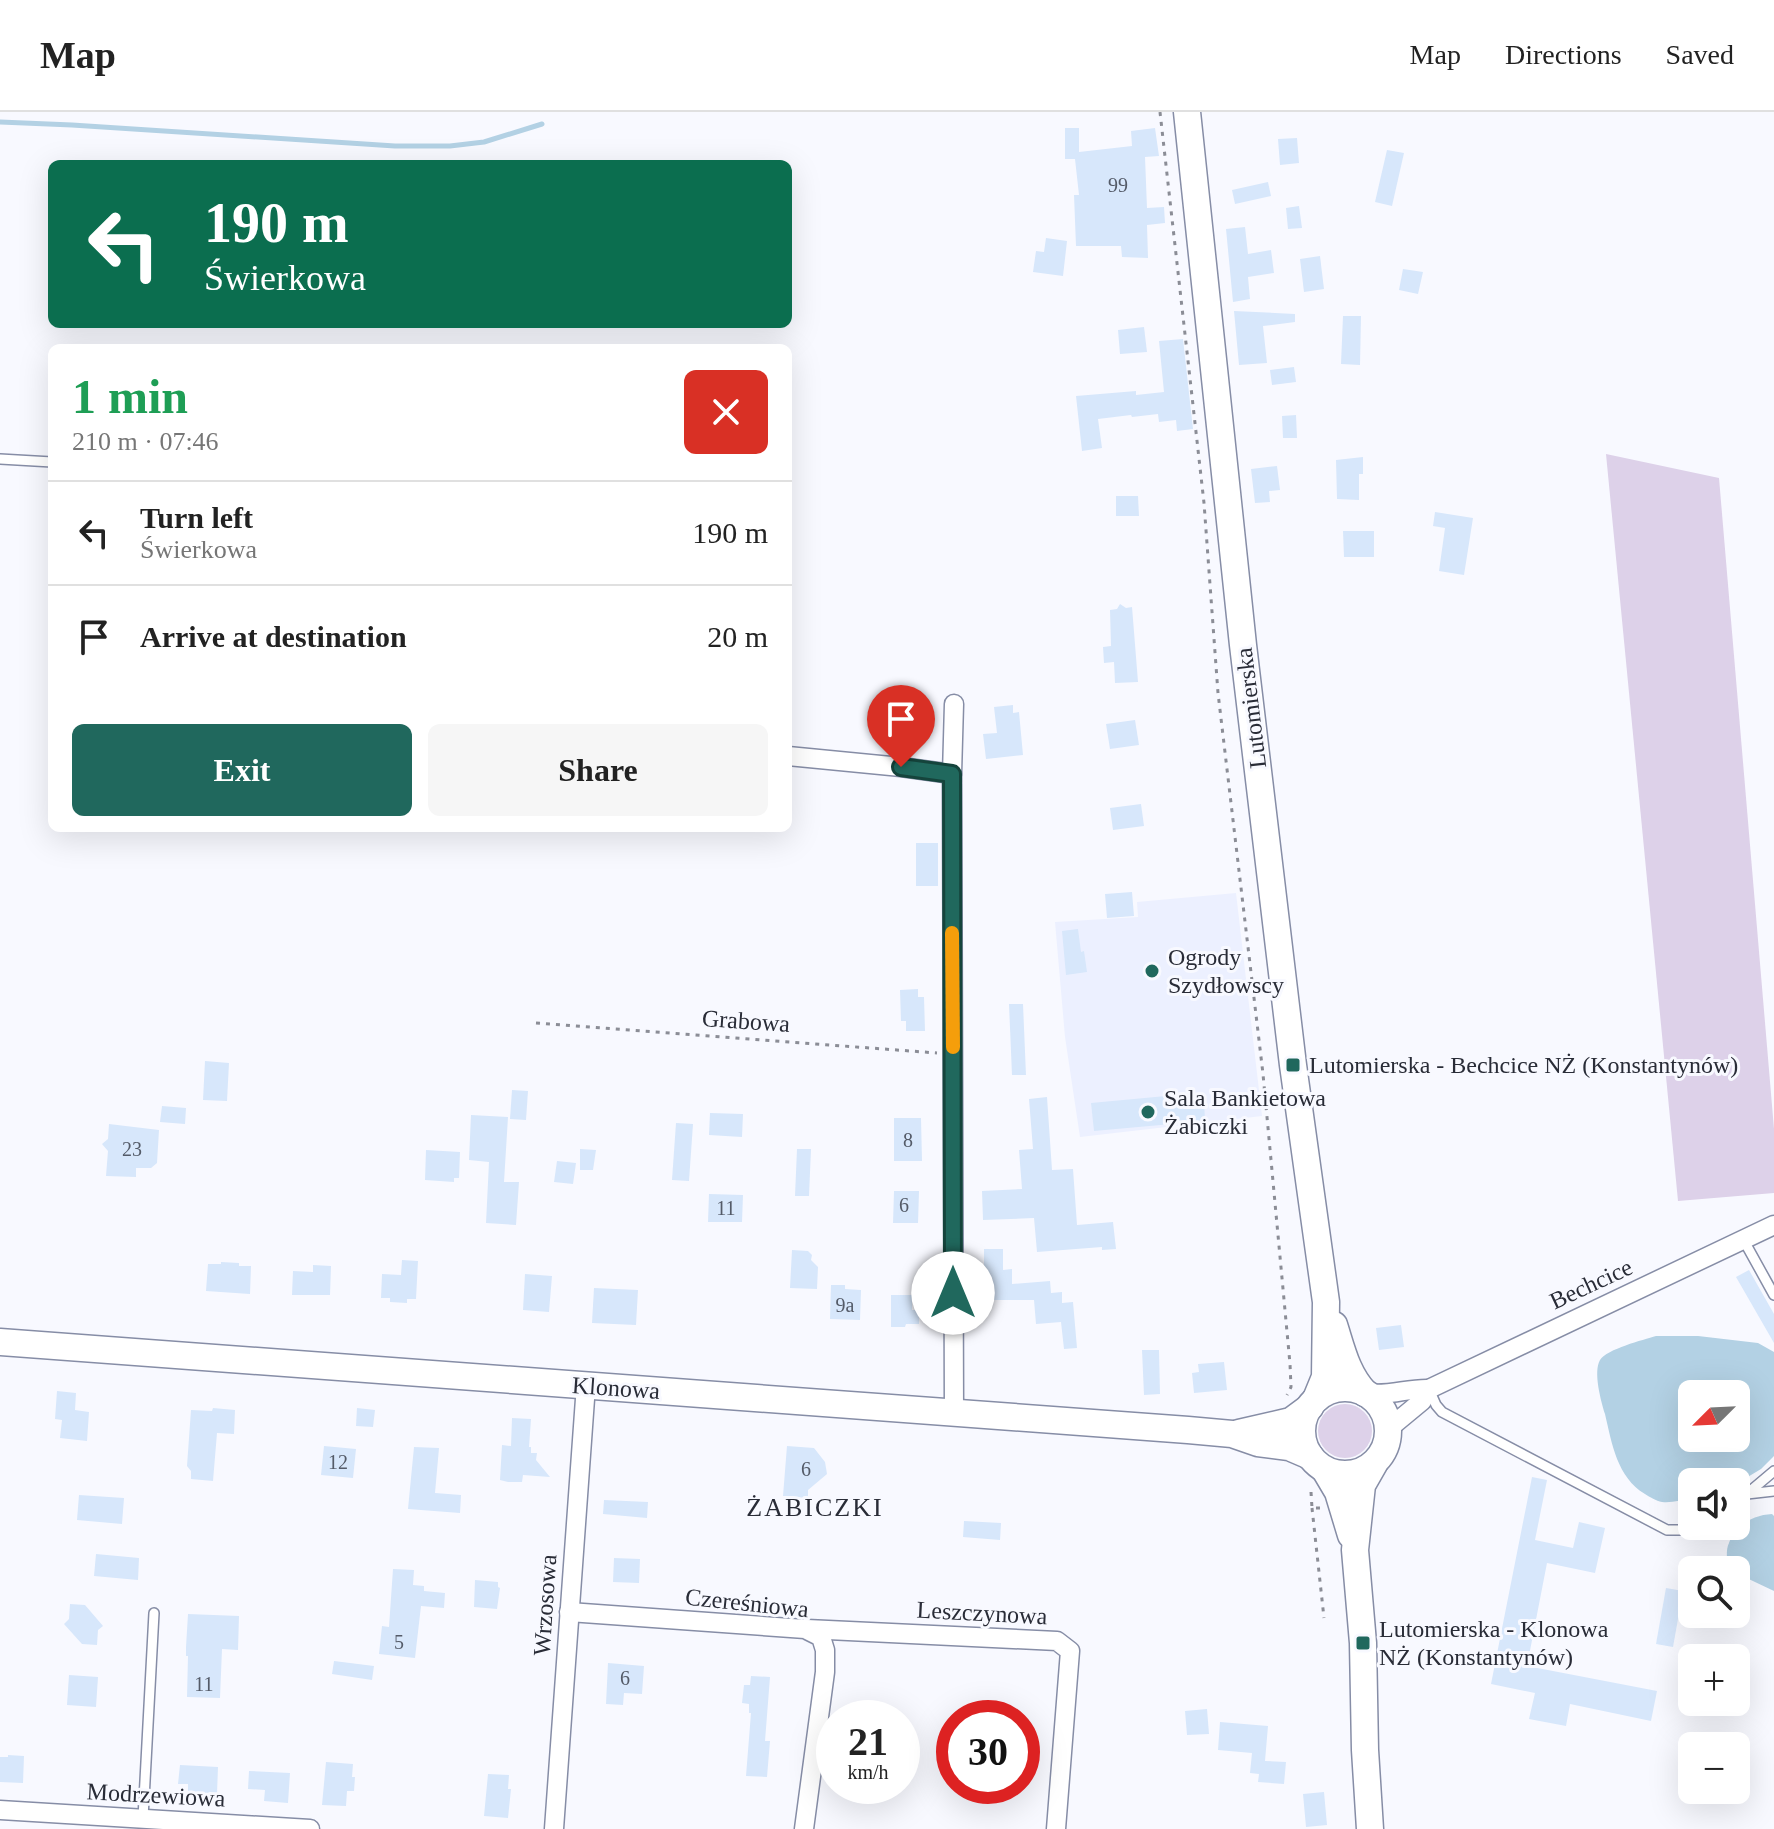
<!DOCTYPE html>
<html lang="en">
<head>
<meta charset="utf-8">
<style>
	:root { --surface:#fff; --page:#f6f6f6; --text:#222; --muted:#767676; --line:#e0e0e0; --accent:#20685d }
	body { margin:0; font-family:Georgia,serif; background:var(--page); color:var(--text); height:100vh; display:flex; flex-direction:column; font-size:30px; white-space:nowrap }
	* { box-sizing:border-box; margin:0 }
	p { font-size:26px; color:var(--muted) }
	.icon { flex:none; width:44px; height:44px; fill:none; stroke:currentColor; stroke-width:2; stroke-linecap:round; stroke-linejoin:round }
	.map { position:relative; flex:1; overflow:hidden }
	.sheet { position:absolute; left:48px; top:232px; width:744px; height:488px; display:flex; flex-direction:column; background:var(--surface); border-radius:12px; box-shadow:0 8px 32px #0002 }
	.sheet>* { flex:none }
	.guide { position:absolute; left:48px; top:48px; width:744px; height:168px; border-radius:12px; box-shadow:0 8px 32px #0002; background:#0b6e4f; color:#fff; overflow:hidden }
	.needle { width:52px; rotate:246deg }
	.fabs { position:absolute; left:1678px; top:1268px; display:grid; gap:16px }
	.fabs a { display:grid; place-items:center; width:72px; height:72px; border-radius:12px; background:var(--surface); box-shadow:0 8px 32px #0002; font-size:40px }
	.speed { position:absolute; left:816px; top:1588px; display:flex; gap:16px; font-size:40px; font-weight:700; text-align:center }
	.speed>* { display:grid; place-content:center; width:104px; height:104px; border-radius:50%; background:var(--surface); box-shadow:0 8px 32px #0002; line-height:1 }
	.speed small { font-size:20px; font-weight:400 }
	.speed .limit { border:12px solid #d22; background:#fff; color:#111 }
	.pin { position:absolute; display:grid; place-items:center; width:68px; height:68px; color:#fff; margin:-82px -34px; border-radius:50% 50% 50% 0; rotate:-45deg; box-shadow:0 0 8px #0007 }
	.pin .icon { rotate:45deg }
	.me { position:absolute; width:88px; margin:-44px; rotate:0deg; stroke-linejoin:round; filter:drop-shadow(0 0 6px #0008) }
	.turn { display:flex; align-items:center; gap:28px; height:168px; padding:0 24px; font-size:36px }
	.turn .icon { width:104px; height:104px; stroke-width:2.5 }
	.turn b { display:block; font-size:56px; line-height:68px }
	.round { display:grid; place-items:center; flex:none; width:84px; height:84px; border-radius:12px; background:var(--page) }
	.summary { display:flex; align-items:center; justify-content:space-between; height:136px; padding:0 24px }
	h1 { font-size:48px; font-weight:800; line-height:60px; color:#1e9e55 }
	.button { display:flex; gap:16px; margin-top:auto; padding:16px 24px }
	.button a { flex:1; height:92px; border-radius:12px; background:var(--accent); color:#fff; font-size:32px; font-weight:800; line-height:92px; text-align:center }
	.button a+a { background:var(--page); color:var(--text) }
	ul { padding:0; list-style:none }
	li { display:flex; align-items:center; gap:24px; height:104px; padding:0 24px; border-top:2px solid var(--line) }
	li div { flex:1 }
	li b { display:block; font-size:30px }
	li em { font-style:normal }
	header { display:flex; align-items:center; gap:48px; box-sizing:border-box; height:112px; padding:0 40px; background:var(--surface); border-bottom:2px solid var(--line) }
	header strong { font-size:38px }
	nav { display:flex; gap:44px; margin-inline-start:auto; font-size:28px }
	.map>svg:first-child { display:block }
	.built { fill:#ecf0ff }
	.green { fill:#ddd1e9 }
	.water { fill:#b3d1e4; fill-rule:evenodd }
	.lines { fill:none; stroke-linecap:round; stroke-linejoin:round }
	.stream { stroke:#b3d1e4; stroke-width:5 }
	.building { fill:#d7e7fb }
	.lane-casing { stroke:#868da6; stroke-width:12 }
	.street-casing { stroke:#868da6; stroke-width:21 }
	.secondary-casing { stroke:#868da6; stroke-width:29 }
	.path { stroke:#8b8d96; stroke-width:3; stroke-dasharray:4 6; stroke-linecap:butt }
	.lane { stroke:#fff; stroke-width:9 }
	.street { stroke:#fff; stroke-width:18 }
	.secondary { stroke:#fff; stroke-width:26 }
	.route-casing { stroke:#15443c; stroke-width:20 }
	.route { stroke:#20685d; stroke-width:14 }
	.slow { stroke:#f59e0b; stroke-width:14 }
	.poi-dot { fill:#20685d; stroke:#f8f9ff; stroke-width:3 }
	.labels { text-anchor:middle; stroke-width:6; stroke-linejoin:round; paint-order:stroke }
	.number-label { font-size:20px; fill:#545b68 }
	.street-label { font-size:24px; fill:#292c37; stroke:#f8f9ff }
	.poi-label { font-size:24px; fill:#292c37; stroke:#f8f9ff; text-anchor:start }
	.neighbourhood-label { font-size:26px; letter-spacing:2px; fill:#292c37; stroke:#f8f9ff }
</style>
</head>
<body>
<header>
<strong>Map</strong>
<nav><a>Map</a><a>Directions</a><a>Saved</a></nav>
</header>
<div class="map">
<svg width="1774" height="1717" viewBox="0 0 1774 1717">
	<rect width="100%" height="100%" fill="#f8f9ff"/>
	<polygon class="built" points="1236,781 1262,1004 1080,1025 1065,925 1055,810 1138,805 1137,790"/>
	<g class="green">
		<polygon points="1606,342 1719,366 1774,1017 1774,1081 1678,1089"/>
		<circle cx="1345" cy="1319" r="27"/>
	</g>
	<g class="water">
		<path d="M1656,1224H1698L1758,1231L1774,1240V1344L1761,1357L1736,1372V1370H1692V1386C1682,1388 1672,1391 1662,1390C1656,1389 1650,1385 1645,1382C1617,1365 1612,1332 1605,1302C1601,1289 1593,1260 1600,1248C1607,1237 1643,1228 1656,1224ZM1692,1282H1736V1326H1692Z"/>
		<path d="M1772,1402L1774,1404V1479L1736,1461V1458H1733L1727,1451C1727,1445 1726,1437 1729,1431C1735,1413 1753,1403 1772,1402Z"/>
	</g>
	<g class="lines">
		<polyline class="stream" points="0,10 72,13 395,34 450,34 484,30 542,12"/>
	</g>
	<g class="building">
		<polygon points="1065,16 1079,16 1079,40 1132,34 1131,19 1155,16 1159,44 1145,45 1147,96 1164,95 1165,111 1147,113 1148,146 1122,145 1121,134 1076,134 1074,83 1079,83 1075,47 1065,47"/>
		<polygon points="1297,26 1299,51 1280,53 1278,27"/>
		<polygon points="1387,38 1404,41 1392,94 1375,90"/>
		<polygon points="1268,70 1271,84 1235,92 1232,78"/>
		<polygon points="1299,94 1302,116 1288,117 1286,96"/>
		<polygon points="1245,115 1248,142 1271,138 1274,161 1248,165 1250,187 1233,190 1226,117"/>
		<polygon points="1046,126 1067,129 1063,164 1033,160 1036,139 1044,140"/>
		<polygon points="1320,144 1324,177 1304,180 1300,147"/>
		<polygon points="1403,157 1423,160 1418,182 1399,178"/>
		<polygon points="1234,199 1295,202 1295,210 1263,214 1267,251 1239,253"/>
		<polygon points="1343,204 1361,204 1360,253 1341,252"/>
		<polygon points="1144,215 1147,240 1120,242 1118,218"/>
		<polygon points="1183,227 1193,317 1177,319 1176,308 1159,310 1158,302 1132,305 1131,303 1098,307 1102,336 1082,339 1076,284 1136,279 1136,283 1164,280 1159,229"/>
		<polygon points="1294,255 1296,270 1272,273 1270,258"/>
		<polygon points="1296,303 1297,326 1283,326 1282,304"/>
		<polygon points="1363,345 1363,362 1359,362 1359,388 1337,387 1336,348"/>
		<polygon points="1277,354 1280,378 1269,379 1270,390 1255,391 1251,357"/>
		<polygon points="1116,384 1138,384 1139,404 1116,404"/>
		<polygon points="1435,400 1473,406 1464,463 1439,459 1445,416 1433,414"/>
		<polygon points="1343,419 1374,419 1374,445 1344,445"/>
		<polygon points="1120,492 1126,496 1132,495 1138,570 1115,571 1114,550 1104,551 1103,535 1111,534 1110,498 1117,497"/>
		<polygon points="1013,593 1013,601 1019,600 1023,643 986,647 983,622 997,621 994,595"/>
		<polygon points="1135,608 1139,633 1110,637 1106,612"/>
		<polygon points="1141,692 1144,714 1113,718 1110,696"/>
		<rect x="916" y="731" width="22" height="43"/>
		<polygon points="1132,780 1134,804 1107,806 1105,782"/>
		<polygon points="1078,817 1081,840 1084,839 1087,860 1066,863 1062,819"/>
		<polygon points="918,877 918,885 924,885 925,919 906,919 906,909 901,909 900,878"/>
		<polygon points="1009,892 1023,892 1026,963 1012,963"/>
		<polygon points="205,949 229,951 227,989 203,988"/>
		<polygon points="512,978 528,979 526,1008 510,1007"/>
		<polygon points="1198,981 1204,987 1205,1009 1094,1019 1091,991"/>
		<polygon points="1047,985 1052,1058 1073,1057 1077,1113 1113,1110 1116,1137 1102,1138 1102,1135 1037,1140 1034,1106 983,1108 982,1079 1022,1077 1019,1038 1033,1037 1029,987"/>
		<polygon points="162,994 186,996 185,1012 160,1010"/>
		<polygon points="710,1001 743,1002 742,1025 709,1023"/>
		<polygon points="471,1003 508,1005 504,1070 519,1070 516,1113 486,1111 489,1050 469,1048"/>
		<polygon points="894,1006 921,1006 922,1049 894,1049"/>
		<polygon points="676,1011 693,1012 689,1069 672,1068"/>
		<polygon points="109,1012 159,1018 157,1051 151,1056 136,1056 136,1065 106,1064 108,1039 102,1032 108,1027"/>
		<polygon points="580,1037 596,1038 593,1058 580,1058"/>
		<polygon points="797,1037 811,1037 809,1084 795,1084"/>
		<polygon points="426,1038 460,1040 459,1066 454,1066 454,1070 425,1068"/>
		<polygon points="557,1049 576,1051 573,1072 554,1070"/>
		<polygon points="894,1079 919,1079 918,1111 893,1111"/>
		<polygon points="709,1082 743,1083 742,1110 708,1110"/>
		<polygon points="984,1137 1003,1137 1003,1158 1012,1157 1012,1172 1050,1169 1051,1181 1062,1180 1062,1191 1073,1190 1077,1236 1064,1237 1061,1210 1036,1212 1034,1188 975,1188 975,1159 984,1159"/>
		<polygon points="792,1138 808,1139 812,1143 811,1148 818,1155 817,1177 790,1176"/>
		<polygon points="402,1148 418,1149 416,1187 407,1187 407,1191 390,1190 390,1186 381,1186 382,1162 401,1163"/>
		<polygon points="221,1150 239,1151 239,1154 251,1154 250,1182 206,1179 208,1152 221,1152"/>
		<polygon points="313,1153 331,1154 330,1183 292,1183 293,1159 313,1160"/>
		<polygon points="1749,1158 1774,1202 1774,1231 1736,1165"/>
		<polygon points="525,1162 552,1164 549,1200 523,1198"/>
		<polygon points="831,1173 845,1173 845,1177 861,1178 860,1208 830,1207"/>
		<polygon points="594,1176 638,1178 636,1213 592,1211"/>
		<polygon points="891,1183 912,1183 912,1198 919,1198 919,1212 906,1212 905,1215 891,1215"/>
		<polygon points="1401,1213 1404,1235 1379,1238 1376,1216"/>
		<polygon points="1142,1238 1159,1238 1160,1282 1144,1283"/>
		<polygon points="1224,1250 1227,1278 1194,1281 1192,1261 1199,1260 1198,1252"/>
		<polygon points="57,1279 76,1281 75,1298 89,1300 87,1329 60,1326 62,1308 55,1307"/>
		<polygon points="213,1296 235,1298 234,1322 217,1321 213,1369 191,1367 191,1359 187,1354 191,1298 212,1299"/>
		<polygon points="357,1296 375,1298 373,1315 356,1314"/>
		<polygon points="512,1306 531,1307 529,1335 531,1335 531,1341 537,1341 536,1348 550,1365 523,1363 522,1370 508,1370 500,1368 502,1333 511,1334"/>
		<polygon points="324,1334 356,1337 353,1366 321,1363"/>
		<polygon points="787,1334 814,1336 825,1350 827,1362 808,1378 808,1386 783,1384"/>
		<polygon points="414,1335 439,1336 435,1381 461,1383 460,1401 408,1397"/>
		<polygon points="1532,1365 1547,1368 1535,1428 1573,1436 1579,1410 1605,1416 1595,1461 1547,1451 1527,1554 1657,1579 1651,1609 1570,1592 1566,1614 1529,1607 1535,1581 1491,1572"/>
		<polygon points="79,1383 124,1386 122,1412 77,1408"/>
		<polygon points="604,1388 648,1390 647,1406 603,1402"/>
		<polygon points="964,1409 1001,1411 1000,1428 963,1425"/>
		<polygon points="96,1442 139,1446 138,1468 94,1464"/>
		<polygon points="614,1446 640,1447 639,1471 613,1470"/>
		<polygon points="393,1457 414,1458 413,1473 424,1474 424,1479 445,1481 444,1496 421,1494 415,1546 379,1542 382,1514 389,1515"/>
		<polygon points="475,1468 498,1470 498,1475 500,1476 497,1497 474,1495"/>
		<polygon points="1666,1476 1683,1479 1673,1535 1656,1532"/>
		<polygon points="70,1492 85,1493 103,1514 98,1518 97,1533 82,1532 64,1512 69,1507"/>
		<polygon points="188,1502 239,1504 238,1538 222,1537 220,1586 187,1585 188,1544 186,1544 186,1535"/>
		<polygon points="334,1549 374,1554 372,1568 332,1562"/>
		<polygon points="608,1551 644,1554 642,1582 624,1581 623,1593 606,1592"/>
		<polygon points="69,1563 98,1565 96,1595 67,1593"/>
		<polygon points="751,1564 770,1565 765,1629 770,1629 767,1665 746,1664 751,1601 749,1601 749,1592 742,1591 744,1573 750,1573"/>
		<polygon points="1207,1597 1209,1622 1187,1623 1185,1599"/>
		<polygon points="1220,1610 1268,1614 1265,1649 1286,1650 1284,1672 1258,1670 1259,1662 1250,1661 1252,1641 1218,1638"/>
		<polygon points="8,1643 24,1644 23,1671 0,1670 0,1645 8,1645"/>
		<polygon points="326,1650 353,1652 352,1665 355,1665 354,1679 347,1679 346,1694 322,1693"/>
		<polygon points="180,1653 218,1655 217,1682 188,1681 188,1672 178,1672"/>
		<polygon points="249,1659 290,1661 288,1691 264,1689 265,1678 248,1677"/>
		<polygon points="488,1662 509,1663 508,1677 511,1677 508,1706 484,1704"/>
		<polygon points="1324,1680 1327,1713 1306,1715 1303,1682"/>
	</g>
	<g class="lines">
		<g class="lane-casing">
			<g id="lane">
				<polyline points="0,347 52,350"/>
				<polyline points="1743,1127 1774,1183"/>
				<polyline points="1429,1277 1436,1293 1442,1300 1667,1418 1683,1418 1699,1414"/>
				<polyline points="1747,1382 1774,1379"/>
				<polyline points="1736,1391 1774,1359"/>
				<polyline points="143,1706 154,1501"/>
			</g>
		</g>
		<g class="street-casing">
			<g id="street">
				<polyline points="954,592 952,662 954,1301"/>
				<polyline points="788,644 901,655 952,662"/>
				<path d="M1365,1281C1388,1285 1407,1276 1429,1277L1774,1113"/>
				<polyline points="1388,1324 1393,1313 1422,1289 1429,1277"/>
				<polyline points="569,1500 805,1517 821,1525 825,1538 825,1560 804,1717"/>
				<polyline points="807,1517 1057,1529 1070,1539 1056,1717"/>
				<polyline points="0,1698 310,1717"/>
				<polyline points="554,1717 586,1273"/>
			</g>
		</g>
		<g class="secondary-casing">
			<g id="secondary">
				<polyline points="1187,0 1243,533 1293,953 1326,1190 1325,1265 1316,1287"/>
				<path d="M1334,1213C1342,1238 1347,1262 1365,1281"/>
				<polyline points="0,1230 1188,1318 1232,1322 1258,1331 1289,1335 1310,1344"/>
				<circle cx="1345" cy="1319" r="43"/>
				<polyline points="1239,1321 1291,1309 1310,1295"/>
				<polyline points="1325,1358 1338,1380 1351,1423"/>
				<polyline points="1370,1717 1365,1638 1363,1531 1355,1438 1362,1373 1374,1352"/>
			</g>
		</g>
		<g class="path">
			<polyline points="1160,0 1204,391 1218,581 1263,962 1290,1252 1291,1275 1287,1283"/>
			<polyline points="536,911 937,941"/>
			<polyline points="1311,1380 1312,1396 1320,1396"/>
			<polyline points="1312,1396 1324,1506"/>
		</g>
		<use href="#lane" class="lane"/>
		<use href="#street" class="street"/>
		<use href="#secondary" class="secondary"/>
	</g>
	<g class="lines">
		<g class="route-casing">
			<polyline id="route" points="901,655 952,662 953,1181"/>
		</g>
		<use href="#route" class="route"/>
		<polyline class="slow" points="952,821 953,935"/>
	</g>
	<g class="poi-dot">
		<circle cx="1152" cy="859" r="8"/>
		<rect x="1285" y="945" width="16" height="16" rx="4"/>
		<circle cx="1148" cy="1000" r="8"/>
		<rect x="1355" y="1523" width="16" height="16" rx="4"/>
	</g>
	<g class="labels">
		<g class="number-label">
			<text x="1118" y="80">99</text>
			<text x="908" y="1035">8</text>
			<text x="132" y="1044">23</text>
			<text x="904" y="1100">6</text>
			<text x="726" y="1103">11</text>
			<text x="845" y="1200">9a</text>
			<text x="338" y="1357">12</text>
			<text x="806" y="1364">6</text>
			<text x="399" y="1537">5</text>
			<text x="625" y="1573">6</text>
			<text x="204" y="1579">11</text>
		</g>
		<g class="street-label">
			<text transform="translate(1251 596) rotate(-97)" y="8">Lutomierska</text>
			<text transform="translate(746 909) rotate(4)" y="8">Grabowa</text>
			<text transform="translate(1591 1172) rotate(-25)" y="8">Bechcice</text>
			<text transform="translate(616 1276) rotate(4)" y="8">Klonowa</text>
			<text transform="translate(747 1491) rotate(6)" y="8">Czereśniowa</text>
			<text transform="translate(545 1493) rotate(-86)" y="8">Wrzosowa</text>
			<text transform="translate(982 1501) rotate(3)" y="8">Leszczynowa</text>
			<text transform="translate(156 1683) rotate(3)" y="8">Modrzewiowa</text>
		</g>
		<g class="poi-label">
			<text x="1168" y="853">Ogrody<tspan x="1168" dy="28">Szydłowscy</tspan></text>
			<text x="1309" y="961">Lutomierska - Bechcice NŻ (Konstantynów)</text>
			<text x="1164" y="994">Sala Bankietowa<tspan x="1164" dy="28">Żabiczki</tspan></text>
			<text x="1379" y="1525">Lutomierska - Klonowa<tspan x="1379" dy="28">NŻ (Konstantynów)</tspan></text>
		</g>
		<g class="neighbourhood-label">
			<text x="815" y="1404">ŻABICZKI</text>
		</g>
	</g>
</svg>
<div class="fabs">
<a><svg class="needle" viewBox="-14 -14 28 28"><path d="M0-13l5 13h-10z" fill="#e53935"/><path d="M0 13l5-13h-10z" fill="#767676"/></svg></a>
<a><svg class="icon" aria-label="sound" viewBox="0 0 24 24"><path d="M4 9h4l5-4v14l-5-4H4zM17 9q2 3 0 6"/></svg></a>
<a><svg class="icon" aria-label="search" viewBox="0 0 24 24"><circle cx="10" cy="10" r="6"/><path d="M15 15l6 6"/></svg></a>
<a>+</a>
<a>−</a>
</div>
<div class="speed"><div>21<small>km/h</small></div><div class="limit">30</div></div>
<div class="pin" style="left:901px;top:655px;background:#d93025"><svg class="icon" aria-label="arrive" viewBox="0 0 24 24"><path d="M6 21V4h12l-3 4 3 4H6"/></svg></div>
<svg class="me" style="left:953px;top:1181px" viewBox="-20 -20 40 40"><circle r="19" fill="#fff"/><path d="M0-13L10 11 0 6-10 11z" fill="#20685d"/></svg>
<div class="guide">
<div class="turn"><svg class="icon" aria-label="left" viewBox="0 0 24 24"><path d="M17 20v-9H6M10 6l-5 5 5 5"/></svg><div><b>190 m</b>Świerkowa</div></div>
</div>
<section class="sheet">
<div class="summary"><div><h1>1 min</h1><p>210 m · 07:46</p></div><a class="round" style="background:#d93025;color:#fff"><svg class="icon" aria-label="close" viewBox="0 0 24 24"><path d="M6 6l12 12M18 6L6 18"/></svg></a></div>
<ul>
<li><svg class="icon" aria-label="left" viewBox="0 0 24 24"><path d="M17 20v-9H6M10 6l-5 5 5 5"/></svg><div><b>Turn left</b><p>Świerkowa</p></div><em>190 m</em></li>
<li><svg class="icon" aria-label="arrive" viewBox="0 0 24 24"><path d="M6 21V4h12l-3 4 3 4H6"/></svg><div><b>Arrive at destination</b></div><em>20 m</em></li>
</ul>
<div class="button"><a>Exit</a><a>Share</a></div>
</section>
</div>
</body>
</html>
